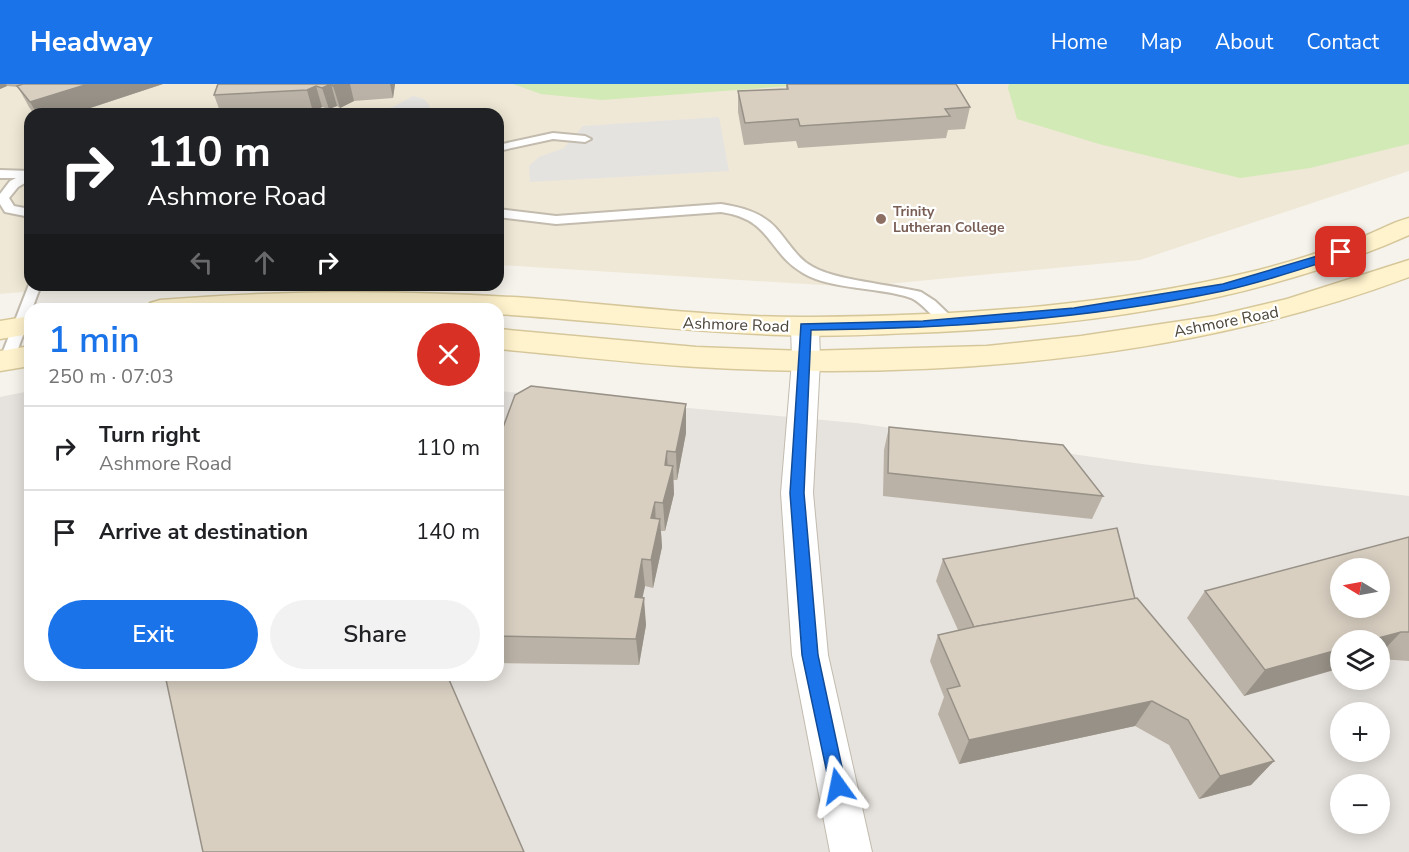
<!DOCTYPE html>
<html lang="en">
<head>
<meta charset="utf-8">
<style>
	:root { --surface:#fff; --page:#f2f2f2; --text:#202124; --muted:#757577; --line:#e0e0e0; --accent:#1a73e8 }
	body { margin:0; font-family:"Nunito Sans",sans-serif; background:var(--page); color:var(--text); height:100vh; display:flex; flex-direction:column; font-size:22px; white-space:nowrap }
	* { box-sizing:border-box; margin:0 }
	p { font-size:20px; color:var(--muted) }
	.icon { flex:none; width:33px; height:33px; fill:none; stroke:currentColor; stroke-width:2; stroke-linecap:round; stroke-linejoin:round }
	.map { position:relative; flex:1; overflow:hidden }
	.drawer { position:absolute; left:24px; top:219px; width:480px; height:378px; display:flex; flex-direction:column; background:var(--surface); border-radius:18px; box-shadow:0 3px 15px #0003 }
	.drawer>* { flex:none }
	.banner { position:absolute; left:24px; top:24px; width:480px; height:183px; border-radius:18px; box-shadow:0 3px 15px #0003; background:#202124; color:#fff; overflow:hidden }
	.needle { width:39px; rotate:280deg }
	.fabs { position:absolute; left:1330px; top:474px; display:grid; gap:12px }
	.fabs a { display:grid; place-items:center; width:60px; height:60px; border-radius:50%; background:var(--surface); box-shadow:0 3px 15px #0003; font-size:30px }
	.pin { position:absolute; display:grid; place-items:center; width:51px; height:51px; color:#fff; margin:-26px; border-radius:12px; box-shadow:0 3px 9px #0006 }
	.me { position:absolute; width:66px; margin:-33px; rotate:348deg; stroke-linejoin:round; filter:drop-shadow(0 0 4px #0008) }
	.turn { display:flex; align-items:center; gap:21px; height:126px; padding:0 24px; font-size:27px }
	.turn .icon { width:78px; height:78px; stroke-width:2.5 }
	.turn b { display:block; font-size:42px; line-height:51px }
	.lanes { display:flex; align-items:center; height:57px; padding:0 24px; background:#0003; justify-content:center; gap:30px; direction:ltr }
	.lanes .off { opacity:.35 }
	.round { display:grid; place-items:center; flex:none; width:63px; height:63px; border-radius:32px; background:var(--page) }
	.summary { display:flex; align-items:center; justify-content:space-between; height:102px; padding:0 24px }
	h1 { font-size:36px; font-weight:600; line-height:45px; color:var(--accent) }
	.cta { display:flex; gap:12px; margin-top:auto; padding:12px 24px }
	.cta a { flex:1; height:69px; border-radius:36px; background:var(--accent); color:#fff; font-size:24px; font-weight:600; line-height:69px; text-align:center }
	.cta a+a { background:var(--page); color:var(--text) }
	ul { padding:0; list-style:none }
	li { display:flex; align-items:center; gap:18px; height:84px; padding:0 24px; border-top:2px solid var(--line) }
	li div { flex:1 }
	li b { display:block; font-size:22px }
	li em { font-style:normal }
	header { display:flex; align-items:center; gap:36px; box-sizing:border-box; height:84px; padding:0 30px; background:var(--accent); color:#fff }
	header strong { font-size:28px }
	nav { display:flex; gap:33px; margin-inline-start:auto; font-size:21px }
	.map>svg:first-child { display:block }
	.industrial { fill:#e6e2dd; fill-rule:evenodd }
	.education { fill:#efe8d6 }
	.green { fill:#d2eab5 }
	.parking { fill:#e5e3e0 }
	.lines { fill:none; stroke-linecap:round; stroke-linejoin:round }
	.lane-casing { stroke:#c2bbae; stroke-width:4 }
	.street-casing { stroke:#c2bbae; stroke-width:2 }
	.secondary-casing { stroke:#d6c79b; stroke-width:3 }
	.lane { fill:#fff; fill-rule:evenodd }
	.street { fill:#fff; fill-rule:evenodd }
	.secondary { fill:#fff3cd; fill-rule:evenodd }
	.wall { fill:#bab2a6 }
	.shaded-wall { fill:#979187 }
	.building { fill:#d8cfc1; stroke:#979187; stroke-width:1.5; fill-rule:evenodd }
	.route { fill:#1a73e8; stroke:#114b97; stroke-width:1.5 }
	.education-dot { fill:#8d6e63; stroke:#fff; stroke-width:2 }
	.labels { text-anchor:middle; stroke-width:4.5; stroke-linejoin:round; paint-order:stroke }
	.far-education-label { font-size:14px; font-weight:bold; fill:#785e54; stroke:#fff; text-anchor:start }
	.street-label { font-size:16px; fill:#4b4439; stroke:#fff }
</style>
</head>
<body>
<header>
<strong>Headway</strong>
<nav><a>Home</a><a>Map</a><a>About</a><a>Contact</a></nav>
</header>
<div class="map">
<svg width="1409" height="768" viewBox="0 0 1409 768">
	<rect width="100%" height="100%" fill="#f6f3ec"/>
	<path class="industrial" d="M30,307V591H498V307L856,339L1142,380L1409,412V768H0V313ZM1341,484H1380V524H1341ZM1341,556H1380V596H1341ZM1341,628H1380V668H1341ZM1341,700H1380V740H1341Z"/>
	<polygon class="education" points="0,0 1409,0 1409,87 1140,176 855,203 498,181 498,30 30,30 30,201 106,201 0,210"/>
	<g class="green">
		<polygon points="513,0 817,0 602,16 541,10"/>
		<polygon points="1009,0 1409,0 1409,60 1310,84 1240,94 1099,60 1017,35 1008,4"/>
	</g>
	<g class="parking">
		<polygon points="413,12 424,15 429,21 430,30 330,30 381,26 393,23"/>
		<polygon points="719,33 729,87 530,98 529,82 539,73 564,64 583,42"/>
	</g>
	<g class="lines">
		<g class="lane-casing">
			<g id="lane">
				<polygon points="553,49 585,52 591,55 585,58 553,55 498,67 498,61"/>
				<polygon points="0,86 30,87 30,96 18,103 9,114 14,122 30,125 30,133 5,128 0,120 0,110 10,97 16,94 0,94"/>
				<path d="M721,120C740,123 761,128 775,143C788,157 796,174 813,183C835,196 893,201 921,208L935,217L958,239L956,242C940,247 926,220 911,214C880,203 831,206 803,189C767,168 772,135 721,128L556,140L498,133V125L556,132Z"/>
				<polygon points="30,198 30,201 41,201 32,225 30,225 30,232 14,276 12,280 2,280 0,275"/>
			</g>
		</g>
		<g class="street-casing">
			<polygon id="street" points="805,234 815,237 819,243 820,277 813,409 828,571 872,768 830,768 792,571 781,409 792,277 791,243 795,237"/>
		</g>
		<g class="secondary-casing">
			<g id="secondary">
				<path d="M1409,134V151C1254,220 1079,243 911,249C867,251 824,253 781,251C686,248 592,236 498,230V225H146L150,219L160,216C282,206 405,206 528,214C622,221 717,234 812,233C962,232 1113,222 1259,186C1294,177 1328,166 1362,153C1378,147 1393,138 1409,134Z"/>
				<path d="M1409,176V193C1188,276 931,297 697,283C630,279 564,271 498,265V245L696,263L806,267L987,262L1081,252L1215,232L1287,215Z"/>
				<polygon points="30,232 30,250 0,255 0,237"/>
				<polygon points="30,262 30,282 0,287 0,267"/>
			</g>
		</g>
		<use href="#lane" class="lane"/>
		<use href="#street" class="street"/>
		<use href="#secondary" class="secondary"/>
	</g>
	<g class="wall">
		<polygon points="0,0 163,0 72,30 34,30 29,23 18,3 7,2 0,5"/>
		<polygon points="217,0 395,0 393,14 354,17 340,24 337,22 329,25 322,23 313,28 272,30 221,30 214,11 217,1"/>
		<polygon points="786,0 970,23 965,45 948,46 946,54 798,64 796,57 744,61 738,28 738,7 786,5"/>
		<polygon points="889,343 1103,412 1092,435 883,412 884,366"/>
		<polygon points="686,349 677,396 673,396 674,410 665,447 661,447 662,463 653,504 645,502 642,513 646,541 639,581 498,579 498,357"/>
		<polygon points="1409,453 1409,577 1380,575 1380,556 1244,612 1187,534 1205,507"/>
		<polygon points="943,475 1135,515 1274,677 1251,701 1199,715 1169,661 1135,642 959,680 938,630 944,613 930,577 938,551 958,546 936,497"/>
	</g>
	<g class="shaded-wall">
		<polygon points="0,0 6,0 7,2 0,5"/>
		<polygon points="88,0 163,0 72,30 37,30 30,18"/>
		<polygon points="331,0 337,22 329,25 322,4"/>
		<polygon points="338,0 350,0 354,17 340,24 333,2"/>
		<polygon points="390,0 395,0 393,14"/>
		<polygon points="316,2 322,23 313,28 307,6"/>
		<polygon points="686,320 686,349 677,396 676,368"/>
		<polygon points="667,367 668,395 665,381"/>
		<polygon points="673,382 674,410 665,447 663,419"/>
		<polygon points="655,418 656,446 651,434"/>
		<polygon points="660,435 662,463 653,504 651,476"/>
		<polygon points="642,475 645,502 637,540 635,513"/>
		<polygon points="644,514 646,541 639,581 636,555"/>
		<polygon points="1401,548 1380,570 1380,556 1371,556"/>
		<polygon points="1341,565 1341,584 1244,612 1265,586"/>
		<polygon points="1152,617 1135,642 959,680 969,656"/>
		<polygon points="1274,677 1251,701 1199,715 1220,692"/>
	</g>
	<g class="building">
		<polygon points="23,0 88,0 30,18 17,2"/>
		<polygon points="218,0 338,0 333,2 331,0 322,4 316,2 307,6 214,11"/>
		<polygon points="787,0 956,0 970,23 945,25 950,32 800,42 798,35 745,39 738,7 788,5"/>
		<polygon points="531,302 686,320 676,368 667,367 665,381 673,382 663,419 655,418 651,434 660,435 651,476 642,475 635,513 644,514 636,555 498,552 498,357 515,311"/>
		<polygon points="889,343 1063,361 1103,412 888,389"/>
		<polygon points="1117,444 1135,515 974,543 943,475"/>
		<path d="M1409,453V548H1401L1371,556H1341V565L1265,586L1205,507ZM1341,484H1380V524H1341Z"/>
		<polygon points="1137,514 1274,677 1220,692 1188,636 1152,617 969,656 947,605 960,602 938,551 978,542"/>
		<polygon points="165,591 447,591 524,768 203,768"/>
	</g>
	<path class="route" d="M1341,165L1345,166V171C1305,184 1264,198 1223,207C1088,235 949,245 811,246L804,409L818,571L846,702L844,708L838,711L831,708L802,571L790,409L801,240L923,237L1074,224L1223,200Z"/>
	<circle class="education-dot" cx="881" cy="135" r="6"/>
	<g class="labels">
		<g class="far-education-label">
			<text x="893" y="132">Trinity<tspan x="893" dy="16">Lutheran College</tspan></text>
		</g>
		<g class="street-label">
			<text transform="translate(1226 237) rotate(-11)" y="6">Ashmore Road</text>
			<text transform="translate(736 240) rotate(2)" y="6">Ashmore Road</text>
		</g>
	</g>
</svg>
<div class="fabs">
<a><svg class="needle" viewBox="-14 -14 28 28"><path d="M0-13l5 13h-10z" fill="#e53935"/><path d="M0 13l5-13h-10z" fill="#757577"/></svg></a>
<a><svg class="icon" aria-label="layers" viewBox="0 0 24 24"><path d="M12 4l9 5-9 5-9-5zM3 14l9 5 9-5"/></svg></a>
<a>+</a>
<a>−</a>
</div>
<div class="pin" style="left:1341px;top:168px;background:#d93025"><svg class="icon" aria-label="arrive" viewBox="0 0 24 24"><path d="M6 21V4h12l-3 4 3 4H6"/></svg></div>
<svg class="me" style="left:838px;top:702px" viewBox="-20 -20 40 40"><path d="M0-17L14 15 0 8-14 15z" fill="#1a73e8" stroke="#fff" stroke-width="4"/></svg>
<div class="banner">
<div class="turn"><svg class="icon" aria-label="right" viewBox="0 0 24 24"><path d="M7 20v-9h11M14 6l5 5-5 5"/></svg><div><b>110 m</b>Ashmore Road</div></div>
<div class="lanes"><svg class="icon off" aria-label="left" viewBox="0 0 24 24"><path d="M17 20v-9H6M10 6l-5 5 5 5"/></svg><svg class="icon off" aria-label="ahead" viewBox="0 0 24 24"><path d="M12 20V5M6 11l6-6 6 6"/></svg><svg class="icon" aria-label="right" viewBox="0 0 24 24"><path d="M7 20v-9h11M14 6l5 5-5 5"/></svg></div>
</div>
<section class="drawer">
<div class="summary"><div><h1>1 min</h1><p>250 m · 07:03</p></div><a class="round" style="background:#d93025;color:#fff"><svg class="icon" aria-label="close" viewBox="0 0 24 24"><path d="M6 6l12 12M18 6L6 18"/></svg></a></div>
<ul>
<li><svg class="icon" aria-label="right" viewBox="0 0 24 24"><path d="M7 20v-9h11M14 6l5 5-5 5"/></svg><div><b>Turn right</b><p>Ashmore Road</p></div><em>110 m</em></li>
<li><svg class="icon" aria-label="arrive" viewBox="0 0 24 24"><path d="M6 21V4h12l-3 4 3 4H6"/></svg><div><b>Arrive at destination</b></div><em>140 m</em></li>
</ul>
<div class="cta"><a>Exit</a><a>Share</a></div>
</section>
</div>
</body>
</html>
